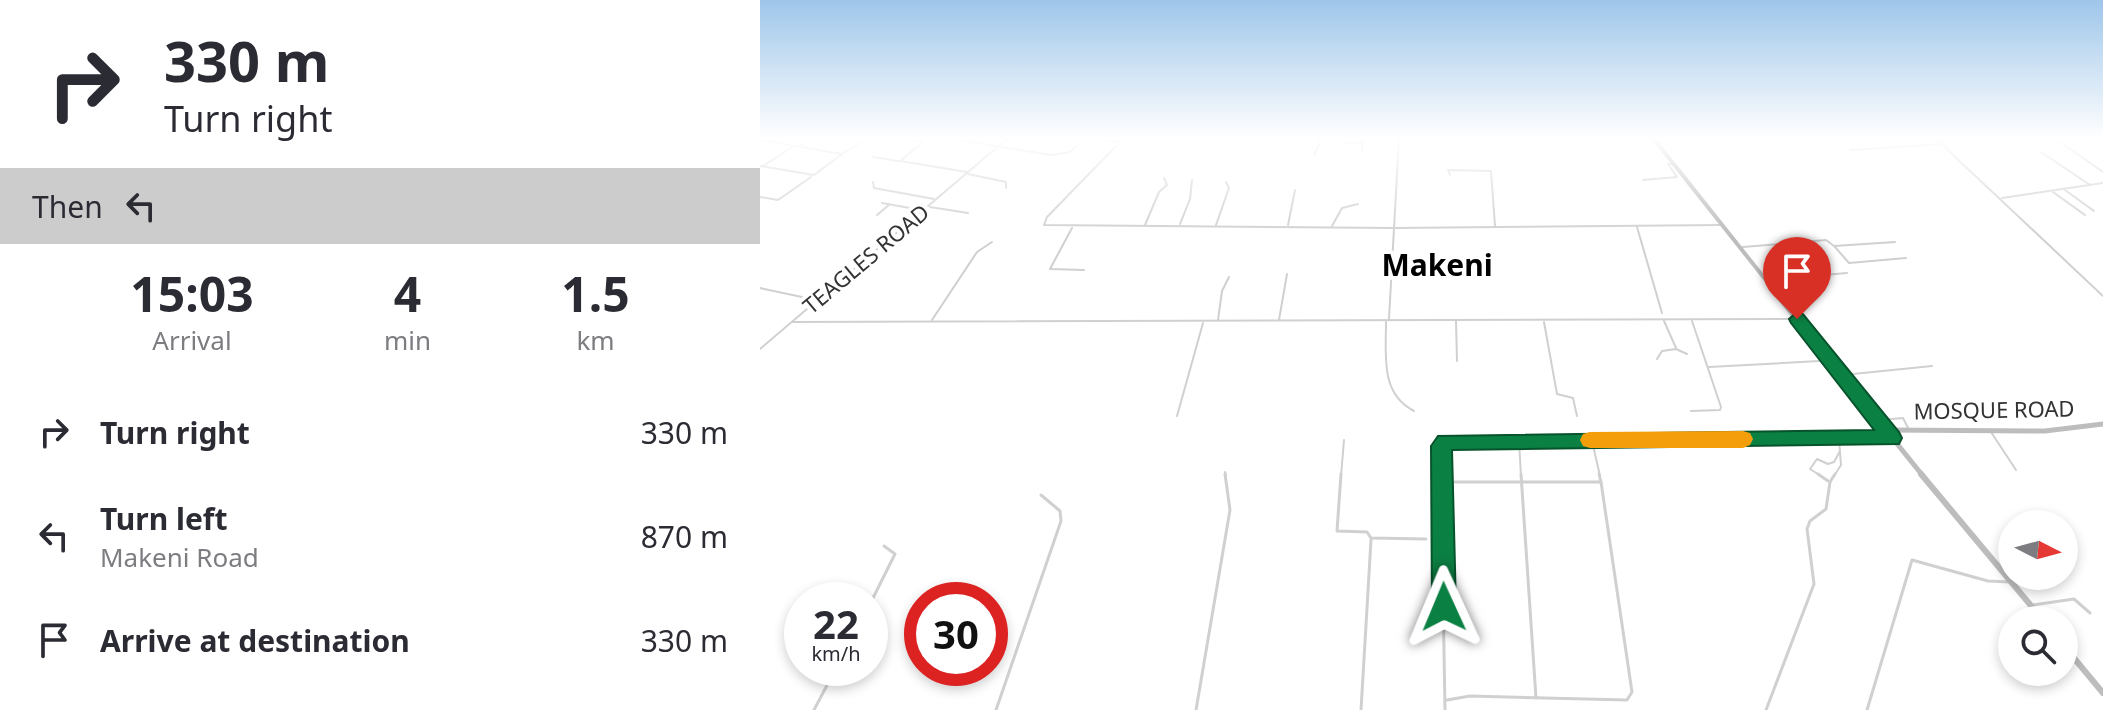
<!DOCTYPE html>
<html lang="en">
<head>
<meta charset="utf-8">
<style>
	:root { --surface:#fff; --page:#f2f2f3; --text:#2b2b33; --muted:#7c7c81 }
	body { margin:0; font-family:"Noto Sans",sans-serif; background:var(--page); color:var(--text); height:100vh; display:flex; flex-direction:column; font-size:30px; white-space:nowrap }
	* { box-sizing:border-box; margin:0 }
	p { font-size:26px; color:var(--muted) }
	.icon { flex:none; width:44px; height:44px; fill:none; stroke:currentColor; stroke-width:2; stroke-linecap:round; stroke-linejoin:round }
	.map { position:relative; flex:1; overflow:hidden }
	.details { display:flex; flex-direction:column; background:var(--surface); width:760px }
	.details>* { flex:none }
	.hud { background:#fff; color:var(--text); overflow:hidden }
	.needle { width:52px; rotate:96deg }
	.fabs { position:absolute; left:1238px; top:510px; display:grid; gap:16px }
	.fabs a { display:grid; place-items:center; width:80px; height:80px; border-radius:50%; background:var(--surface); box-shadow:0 4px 12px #0003; font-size:40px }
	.speed { position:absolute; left:24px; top:582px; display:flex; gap:16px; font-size:40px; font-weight:700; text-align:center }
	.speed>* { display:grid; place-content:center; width:104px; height:104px; border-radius:50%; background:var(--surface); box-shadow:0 4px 12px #0003; line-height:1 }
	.speed small { font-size:20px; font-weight:400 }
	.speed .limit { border:12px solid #d22; background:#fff; color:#111 }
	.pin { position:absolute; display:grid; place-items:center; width:68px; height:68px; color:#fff; margin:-82px -34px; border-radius:50% 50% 50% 0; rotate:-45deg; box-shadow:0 0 8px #0007 }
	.pin .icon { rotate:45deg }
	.me { position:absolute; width:88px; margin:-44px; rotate:359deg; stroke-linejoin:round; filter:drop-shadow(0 0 6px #0008) }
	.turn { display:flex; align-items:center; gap:28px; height:168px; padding:0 32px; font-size:36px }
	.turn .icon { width:104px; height:104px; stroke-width:2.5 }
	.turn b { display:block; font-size:56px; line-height:68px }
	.then { display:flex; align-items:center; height:76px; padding:0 32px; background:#0003; gap:16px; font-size:30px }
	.eta { display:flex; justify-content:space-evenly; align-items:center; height:136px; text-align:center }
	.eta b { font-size:48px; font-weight:700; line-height:56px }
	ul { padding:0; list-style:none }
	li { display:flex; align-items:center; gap:24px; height:104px; padding:0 32px }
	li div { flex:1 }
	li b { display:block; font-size:30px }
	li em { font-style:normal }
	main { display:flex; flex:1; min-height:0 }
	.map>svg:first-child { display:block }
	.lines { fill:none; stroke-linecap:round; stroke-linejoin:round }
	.street-far1 { stroke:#d0d0d0; stroke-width:2 }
	.street { stroke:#d0d0d0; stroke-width:3 }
	.secondary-far2 { stroke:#bdbdbd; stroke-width:4 }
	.secondary-far1 { stroke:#bdbdbd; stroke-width:5 }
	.secondary { stroke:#bdbdbd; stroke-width:6 }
	.route { fill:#0b8043; stroke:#07532c; stroke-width:2 }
	.slow { fill:#f59e0b }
	.labels { text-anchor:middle; stroke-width:8; stroke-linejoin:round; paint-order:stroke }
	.street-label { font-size:22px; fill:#333; stroke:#fff }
	.district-label { font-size:30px; font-weight:bold; fill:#000; stroke:#fff }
</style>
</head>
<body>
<main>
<section class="details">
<div class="hud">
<div class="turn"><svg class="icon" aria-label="right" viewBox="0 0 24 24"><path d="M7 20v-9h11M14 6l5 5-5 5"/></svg><div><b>330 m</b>Turn right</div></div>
<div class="then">Then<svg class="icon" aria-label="left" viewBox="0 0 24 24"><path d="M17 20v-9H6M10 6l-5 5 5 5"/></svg></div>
</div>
<div class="eta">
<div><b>15:03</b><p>Arrival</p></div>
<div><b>4</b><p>min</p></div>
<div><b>1.5</b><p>km</p></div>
</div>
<ul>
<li><svg class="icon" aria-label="right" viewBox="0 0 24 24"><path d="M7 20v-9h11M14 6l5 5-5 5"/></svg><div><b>Turn right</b></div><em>330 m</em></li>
<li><svg class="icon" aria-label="left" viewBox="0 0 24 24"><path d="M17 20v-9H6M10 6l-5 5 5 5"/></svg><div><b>Turn left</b><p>Makeni Road</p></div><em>870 m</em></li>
<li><svg class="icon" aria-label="arrive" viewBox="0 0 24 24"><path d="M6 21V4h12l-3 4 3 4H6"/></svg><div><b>Arrive at destination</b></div><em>330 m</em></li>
</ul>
</section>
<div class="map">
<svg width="1343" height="710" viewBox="0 0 1343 710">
	<rect width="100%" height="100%" fill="#fff"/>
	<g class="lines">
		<g class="street-far1">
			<polyline points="140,138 163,142 140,161 207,172"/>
			<polyline points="186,138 291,155 310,152 325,139 358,142"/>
			<polyline points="364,138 287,217 284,225 634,228 962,225"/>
			<polyline points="1175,138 1343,296"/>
			<polyline points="1339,138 1343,140"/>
			<polyline points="0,140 82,154 54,175 0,166"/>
			<polyline points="1299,141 1343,172"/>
			<polyline points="584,143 602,143"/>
			<polyline points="40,146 52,138"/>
			<polyline points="1090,150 1180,144"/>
			<polyline points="602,151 603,138"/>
			<polyline points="1281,152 1330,185"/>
			<polyline points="82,154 108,138"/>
			<polyline points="554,155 560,143 557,138"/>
			<polyline points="113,157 138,161"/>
			<polyline points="3,166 34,146"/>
			<polyline points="208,174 246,182 246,188"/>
			<polyline points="690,175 688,170 731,171 735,226"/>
			<polyline points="883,180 917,177 908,164 912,164"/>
			<polyline points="113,182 114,188 174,199"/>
			<polyline points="1305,190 1334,211"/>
			<polyline points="1293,192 1325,215"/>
			<polyline points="0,197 18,200 51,177"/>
			<polyline points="1242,198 1343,183"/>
			<polyline points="122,203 161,210"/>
			<polyline points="170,207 208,213"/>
			<polyline points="117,215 129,205"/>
			<polyline points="420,224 430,199 432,180"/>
			<polyline points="385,225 399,192 407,185 404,178"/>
			<polyline points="456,225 469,188 466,182"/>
			<polyline points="528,225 535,190"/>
			<polyline points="572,226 582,208 598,204"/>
			<polyline points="877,227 902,313"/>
			<polyline points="312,228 290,269 324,270"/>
			<polyline points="983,247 1066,240 1074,246 1135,242"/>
			<polyline points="1075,247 1089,263 1146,258"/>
			<polyline points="1008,280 1087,273"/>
			<polyline points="0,288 56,300"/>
			<polyline points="629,319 639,138"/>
			<polyline points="172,320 217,252 232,242"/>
			<polyline points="458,320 462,291 469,277"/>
			<polyline points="519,320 527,274"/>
			<polyline points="696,321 697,361"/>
			<polyline points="904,321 916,348"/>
			<polyline points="32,322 1036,319"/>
			<path d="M626,322C626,355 620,394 654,411"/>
			<polyline points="784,322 797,394 813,398 817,416"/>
			<polyline points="0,349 248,138"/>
			<polyline points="897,359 902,351 916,349 927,354"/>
			<polyline points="949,367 1059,361"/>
			<polyline points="1083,375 1172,366"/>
			<polyline points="931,411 960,410 961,407 932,321"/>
			<polyline points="417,416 443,323"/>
			<polyline points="1121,420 1143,418 1148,428"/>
			<polyline points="1231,432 1256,470"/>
			<polyline points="759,441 761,476"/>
			<polyline points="832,441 840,476"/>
			<polyline points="465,472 466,476"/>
			<polyline points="581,476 584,440"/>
			<polyline points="681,476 681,446 685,442 1131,438"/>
			<polyline points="1061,476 1050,469 1057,459 1068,464 1074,462 1080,451"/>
			<polyline points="1074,476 1081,465 1079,439"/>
		</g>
		<g class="street">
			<polyline points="581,474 577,531 607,532 611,538 666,539"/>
			<polyline points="681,474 685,710"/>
			<polyline points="761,474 776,698"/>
			<polyline points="839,474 841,482"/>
			<polyline points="1058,474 1068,481"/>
			<polyline points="682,482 841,482 872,692 867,700 710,696 687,700"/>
			<polyline points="110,604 135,554 124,546"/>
			<polyline points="1273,605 1314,599 1330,613"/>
			<polyline points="54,710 76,668"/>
			<polyline points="236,710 301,521 300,511 281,495"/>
			<polyline points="436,710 470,510 465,474"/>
			<polyline points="601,710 611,540"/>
			<polyline points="1006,710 1054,584 1047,529 1050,521 1066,509 1070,482 1075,474"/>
			<polyline points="1107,710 1152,560 1228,581 1249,582"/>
		</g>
		<polyline class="secondary-far2" points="893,138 1013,289"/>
		<g class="secondary-far1">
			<polyline points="1011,287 1163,476"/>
			<polyline points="1125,430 1285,431 1343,424"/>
		</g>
		<g class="secondary">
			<polyline points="1161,474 1283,620"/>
			<polyline points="1304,646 1343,693"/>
		</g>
	</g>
	<linearGradient id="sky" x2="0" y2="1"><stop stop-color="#9ec6ea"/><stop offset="0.58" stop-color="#fff"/><stop offset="1" stop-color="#fff" stop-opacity="0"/></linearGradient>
	<rect width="1343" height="237" fill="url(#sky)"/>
	<polygon class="route" points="1037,312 1043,314 1139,432 1142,438 1139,444 692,450 696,607 693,615 684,619 676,615 672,607 671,446 678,436 1114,430 1031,323 1029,319"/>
	<polygon class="slow" points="983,431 990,433 993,439 990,445 983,448 830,448 823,446 820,440 823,434 830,432"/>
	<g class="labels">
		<g class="street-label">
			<text transform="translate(106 259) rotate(-40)" y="8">TEAGLES ROAD</text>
			<text transform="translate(1234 410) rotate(-1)" y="8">MOSQUE ROAD</text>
		</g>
		<g class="district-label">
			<text x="677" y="276">Makeni</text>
		</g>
	</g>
</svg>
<div class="fabs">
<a><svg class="needle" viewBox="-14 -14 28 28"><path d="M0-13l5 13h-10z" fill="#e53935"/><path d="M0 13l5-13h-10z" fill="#7c7c81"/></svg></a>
<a><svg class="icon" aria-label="search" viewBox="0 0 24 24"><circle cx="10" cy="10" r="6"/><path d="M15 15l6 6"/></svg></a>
</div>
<div class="speed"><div>22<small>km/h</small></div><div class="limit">30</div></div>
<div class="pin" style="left:1037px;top:319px;background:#d93025"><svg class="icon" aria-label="arrive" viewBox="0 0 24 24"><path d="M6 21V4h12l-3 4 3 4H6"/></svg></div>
<svg class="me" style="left:684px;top:607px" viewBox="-20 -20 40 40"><path d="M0-17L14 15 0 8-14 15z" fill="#0b8043" stroke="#fff" stroke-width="4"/></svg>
</div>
</main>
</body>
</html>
